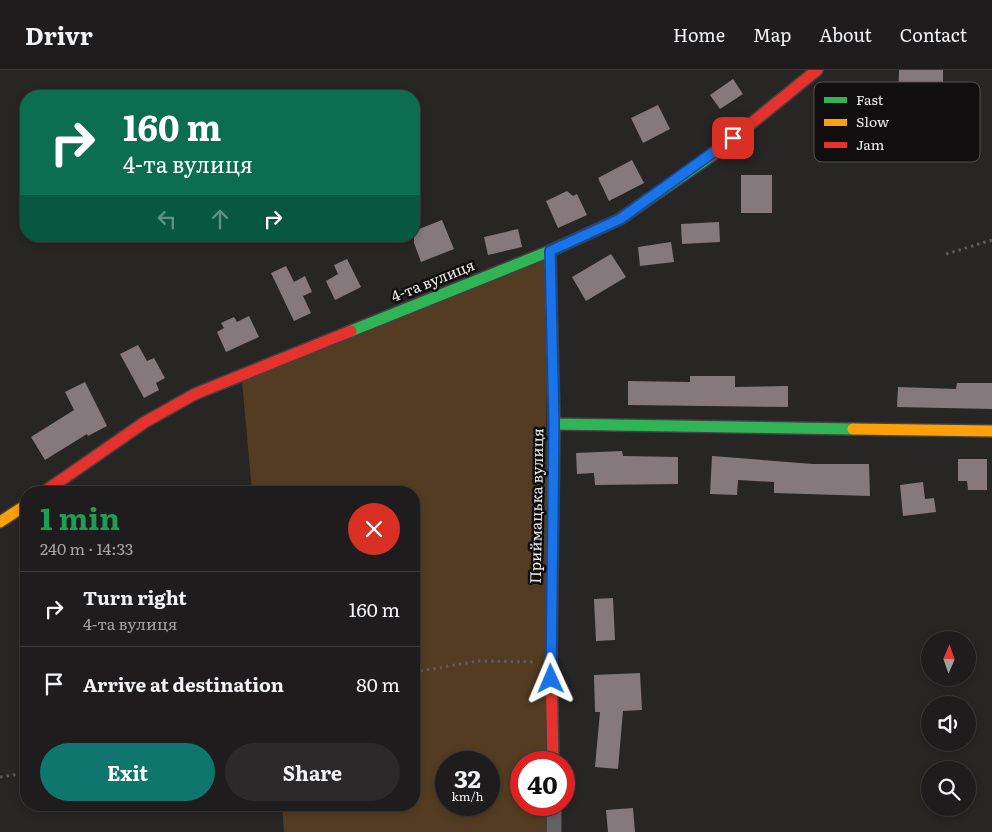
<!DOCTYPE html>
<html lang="en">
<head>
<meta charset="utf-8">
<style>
	:root { --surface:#1e1c1c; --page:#2b2929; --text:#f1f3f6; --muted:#a1a1a3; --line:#3c3a3b; --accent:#0f766e }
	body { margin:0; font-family:Literata,serif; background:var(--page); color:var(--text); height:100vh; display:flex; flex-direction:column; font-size:19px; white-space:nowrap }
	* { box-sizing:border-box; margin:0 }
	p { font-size:16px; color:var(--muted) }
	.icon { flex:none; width:28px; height:28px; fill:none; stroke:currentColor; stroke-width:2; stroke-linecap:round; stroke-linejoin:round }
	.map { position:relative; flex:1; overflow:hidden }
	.side { position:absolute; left:20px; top:416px; width:400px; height:325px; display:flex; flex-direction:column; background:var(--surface); border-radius:20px; box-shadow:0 2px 8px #0003,0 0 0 1px var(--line) }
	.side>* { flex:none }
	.hud { position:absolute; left:20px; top:20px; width:400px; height:152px; border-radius:20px; box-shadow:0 2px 8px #0003,0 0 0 1px var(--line); background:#0b6e4f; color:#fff; overflow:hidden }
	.needle { width:32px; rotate:2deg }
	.fabs { position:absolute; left:921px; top:561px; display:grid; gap:10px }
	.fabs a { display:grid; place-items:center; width:55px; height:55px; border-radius:50%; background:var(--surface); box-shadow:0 2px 8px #0003,0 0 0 1px var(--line); font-size:25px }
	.speed { position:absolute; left:435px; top:681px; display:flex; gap:10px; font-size:25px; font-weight:700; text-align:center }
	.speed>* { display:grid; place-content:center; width:65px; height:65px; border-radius:50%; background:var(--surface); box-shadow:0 2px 8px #0003,0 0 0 1px var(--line); line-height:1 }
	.speed small { font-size:12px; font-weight:400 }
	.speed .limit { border:8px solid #d22; background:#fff; color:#111 }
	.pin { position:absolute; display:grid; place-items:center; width:42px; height:42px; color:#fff; margin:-21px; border-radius:10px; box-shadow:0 2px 8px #0006 }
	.me { position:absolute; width:55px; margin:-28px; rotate:359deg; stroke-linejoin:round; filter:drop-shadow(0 0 4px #0008) }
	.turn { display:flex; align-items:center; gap:18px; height:105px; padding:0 20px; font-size:22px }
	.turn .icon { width:65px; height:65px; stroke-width:2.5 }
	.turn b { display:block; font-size:35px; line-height:42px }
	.lanes { display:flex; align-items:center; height:48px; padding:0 20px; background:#0003; justify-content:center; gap:25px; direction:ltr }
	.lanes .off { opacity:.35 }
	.round { display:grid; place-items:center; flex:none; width:52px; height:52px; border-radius:26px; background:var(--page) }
	.head { display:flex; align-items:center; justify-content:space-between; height:85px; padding:0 20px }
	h1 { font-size:30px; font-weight:700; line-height:38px; color:#1e9e55 }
	.primary-button { display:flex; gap:10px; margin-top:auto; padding:10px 20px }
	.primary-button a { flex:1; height:58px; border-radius:30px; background:var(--accent); color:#fff; font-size:20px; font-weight:700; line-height:58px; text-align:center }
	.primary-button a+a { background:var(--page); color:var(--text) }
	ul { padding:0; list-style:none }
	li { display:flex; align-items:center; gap:15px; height:75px; padding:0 20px; border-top:1px solid var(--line) }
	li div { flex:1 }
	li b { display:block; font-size:19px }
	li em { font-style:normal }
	header { display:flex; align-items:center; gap:30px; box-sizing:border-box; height:70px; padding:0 25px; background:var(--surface); border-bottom:1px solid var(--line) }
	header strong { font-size:24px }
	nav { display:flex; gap:28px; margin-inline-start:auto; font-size:18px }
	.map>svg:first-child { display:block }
	.green { fill:#533c21; fill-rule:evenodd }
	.building { fill:#86797e }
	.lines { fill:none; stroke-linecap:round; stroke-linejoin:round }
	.street-casing { stroke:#434141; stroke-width:16 }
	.fast-casing { stroke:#434141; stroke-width:14 }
	.slow-casing { stroke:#434141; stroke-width:14 }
	.jam-casing { stroke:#434141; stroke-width:14 }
	.path { stroke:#5e5c5c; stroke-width:3; stroke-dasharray:2.5 4; stroke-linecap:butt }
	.street { stroke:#646363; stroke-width:14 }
	.fast { stroke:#30b455; stroke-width:11 }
	.slow { stroke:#ff9f0a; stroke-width:11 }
	.jam { stroke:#e5322d; stroke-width:11 }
	.route-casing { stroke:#114b97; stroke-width:12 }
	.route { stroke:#1a73e8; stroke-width:9 }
	.labels { text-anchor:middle; stroke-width:5; stroke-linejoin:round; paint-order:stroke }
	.street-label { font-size:15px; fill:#edeaea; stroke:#100e0e }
	.key { fill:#100e0e; stroke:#525050; stroke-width:1 }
	.key-label { font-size:14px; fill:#edeaea }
</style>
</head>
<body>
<header>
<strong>Drivr</strong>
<nav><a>Home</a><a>Map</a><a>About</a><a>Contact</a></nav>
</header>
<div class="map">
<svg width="992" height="762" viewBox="0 0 992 762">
	<rect width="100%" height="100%" fill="#282525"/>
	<path class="green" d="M546,190L547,692H521V735H549V762H284L282,735H414V422H252L242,311ZM446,692H489V735H446Z"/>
	<g class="building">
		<polygon points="899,0 943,0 943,22 939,22 938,38 921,38 921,34 898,34"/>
		<polygon points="733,9 743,24 720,39 710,25"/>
		<polygon points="658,35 670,59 643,73 631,48"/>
		<polygon points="632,90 644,113 609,131 598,108"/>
		<rect x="741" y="105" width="31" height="38"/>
		<polygon points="567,121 573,126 577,124 587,145 558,158 546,131"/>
		<polygon points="442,150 454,179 421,192 414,173 414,161"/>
		<polygon points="719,152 720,172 682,174 681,154"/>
		<polygon points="518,159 522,177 488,185 484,167"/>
		<polygon points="671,172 674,192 640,196 638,177"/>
		<polygon points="611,184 626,207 586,231 572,207"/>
		<polygon points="347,189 361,217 335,230 326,211 338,204 334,195"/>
		<polygon points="286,196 294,212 305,206 312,222 303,226 311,243 294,251 271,203"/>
		<polygon points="249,246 259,267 226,282 217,262 224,258 221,253 234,247 237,252"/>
		<polygon points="138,275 147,291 154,288 165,308 156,313 159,320 144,328 120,284"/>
		<polygon points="690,306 735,306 735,317 788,316 788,337 628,335 628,311 690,312"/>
		<polygon points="85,312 107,356 88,366 87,364 45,390 31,367 74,340 65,322"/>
		<polygon points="957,313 992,313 992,339 897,337 898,317 956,319"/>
		<polygon points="622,381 623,386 678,387 678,414 595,415 594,403 577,404 576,383"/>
		<polygon points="712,386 813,394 869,394 870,426 774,423 774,412 738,410 737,425 710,424"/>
		<polygon points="958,389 987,389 987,420 968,420 967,411 958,411"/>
		<polygon points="923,412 925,429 934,428 936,442 903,446 900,415"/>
		<polygon points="613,528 615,570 596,571 594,529"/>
		<polygon points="640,603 642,640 623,641 618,699 595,697 600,642 595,642 594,605"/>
		<polygon points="633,738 635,762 608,762 606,740"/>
	</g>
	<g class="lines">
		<g class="street-casing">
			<polyline id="street" points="554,735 554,762"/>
		</g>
		<g class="fast-casing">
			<g id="fast">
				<polyline points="351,261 550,181 620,149 711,86"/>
				<polyline points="554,354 853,359"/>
			</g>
		</g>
		<g class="slow-casing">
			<g id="slow">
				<polyline points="550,181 554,354 553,428"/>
				<polyline points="853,359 992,361"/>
				<polyline points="0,452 26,435"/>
			</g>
		</g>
		<g class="jam-casing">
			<g id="jam">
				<polyline points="711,86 817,0"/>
				<polyline points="44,422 145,352 195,324 351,261"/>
				<polyline points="553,692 551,592 553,428"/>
			</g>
		</g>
		<g class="path">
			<polyline points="946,184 992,170"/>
			<polyline points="414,602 478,591 533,592"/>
			<polyline points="0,707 26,703"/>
		</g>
		<use href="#street" class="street"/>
		<use href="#fast" class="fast"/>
		<use href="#slow" class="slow"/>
		<use href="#jam" class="jam"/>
	</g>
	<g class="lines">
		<g class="route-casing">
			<polyline id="route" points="551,609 554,354 550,181 620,149 733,68"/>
		</g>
		<use href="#route" class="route"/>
	</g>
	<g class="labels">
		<g class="street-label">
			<text transform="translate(433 211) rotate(-22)" y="5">4-та вулиця</text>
			<text transform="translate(537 436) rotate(-89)" y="5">Приймацька вулиця</text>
		</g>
	</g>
	<rect x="814" y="12" width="166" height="80" rx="8" class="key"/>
	<rect x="824" y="27" width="23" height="6" fill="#30b455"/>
	<rect x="824" y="49" width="23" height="7" fill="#ff9f0a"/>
	<rect x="824" y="72" width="23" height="6" fill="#e5322d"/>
	<g class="key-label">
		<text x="856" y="35">Fast</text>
		<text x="856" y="57">Slow</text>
		<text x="856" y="80">Jam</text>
	</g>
</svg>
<div class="fabs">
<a><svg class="needle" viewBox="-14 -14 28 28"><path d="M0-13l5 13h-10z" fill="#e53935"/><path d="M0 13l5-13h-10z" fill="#a1a1a3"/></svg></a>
<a><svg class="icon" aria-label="sound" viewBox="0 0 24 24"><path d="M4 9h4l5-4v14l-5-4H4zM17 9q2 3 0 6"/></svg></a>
<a><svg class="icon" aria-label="search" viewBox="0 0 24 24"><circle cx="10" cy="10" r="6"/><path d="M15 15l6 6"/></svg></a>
</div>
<div class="speed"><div>32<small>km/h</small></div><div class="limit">40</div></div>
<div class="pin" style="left:733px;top:68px;background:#d93025"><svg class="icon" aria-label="arrive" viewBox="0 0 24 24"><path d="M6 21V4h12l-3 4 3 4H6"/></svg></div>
<svg class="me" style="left:551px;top:609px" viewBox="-20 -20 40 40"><path d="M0-17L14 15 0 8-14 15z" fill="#1a73e8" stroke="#fff" stroke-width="4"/></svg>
<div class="hud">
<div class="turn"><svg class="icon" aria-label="right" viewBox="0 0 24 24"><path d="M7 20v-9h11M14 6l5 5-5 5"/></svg><div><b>160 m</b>4-та вулиця</div></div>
<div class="lanes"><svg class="icon off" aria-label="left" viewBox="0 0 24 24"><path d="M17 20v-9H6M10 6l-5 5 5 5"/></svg><svg class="icon off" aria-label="ahead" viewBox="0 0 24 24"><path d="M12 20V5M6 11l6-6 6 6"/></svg><svg class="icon" aria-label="right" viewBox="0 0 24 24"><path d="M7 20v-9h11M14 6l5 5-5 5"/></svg></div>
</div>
<section class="side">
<div class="head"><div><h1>1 min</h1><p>240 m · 14:33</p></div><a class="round" style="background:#d93025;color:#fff"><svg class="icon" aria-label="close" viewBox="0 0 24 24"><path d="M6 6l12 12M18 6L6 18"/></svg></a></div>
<ul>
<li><svg class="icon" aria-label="right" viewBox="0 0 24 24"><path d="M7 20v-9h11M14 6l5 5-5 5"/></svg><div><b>Turn right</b><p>4-та вулиця</p></div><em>160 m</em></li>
<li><svg class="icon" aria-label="arrive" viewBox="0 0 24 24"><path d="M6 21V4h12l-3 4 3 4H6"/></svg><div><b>Arrive at destination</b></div><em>80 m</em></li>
</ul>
<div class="primary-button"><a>Exit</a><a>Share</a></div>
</section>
</div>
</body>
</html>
